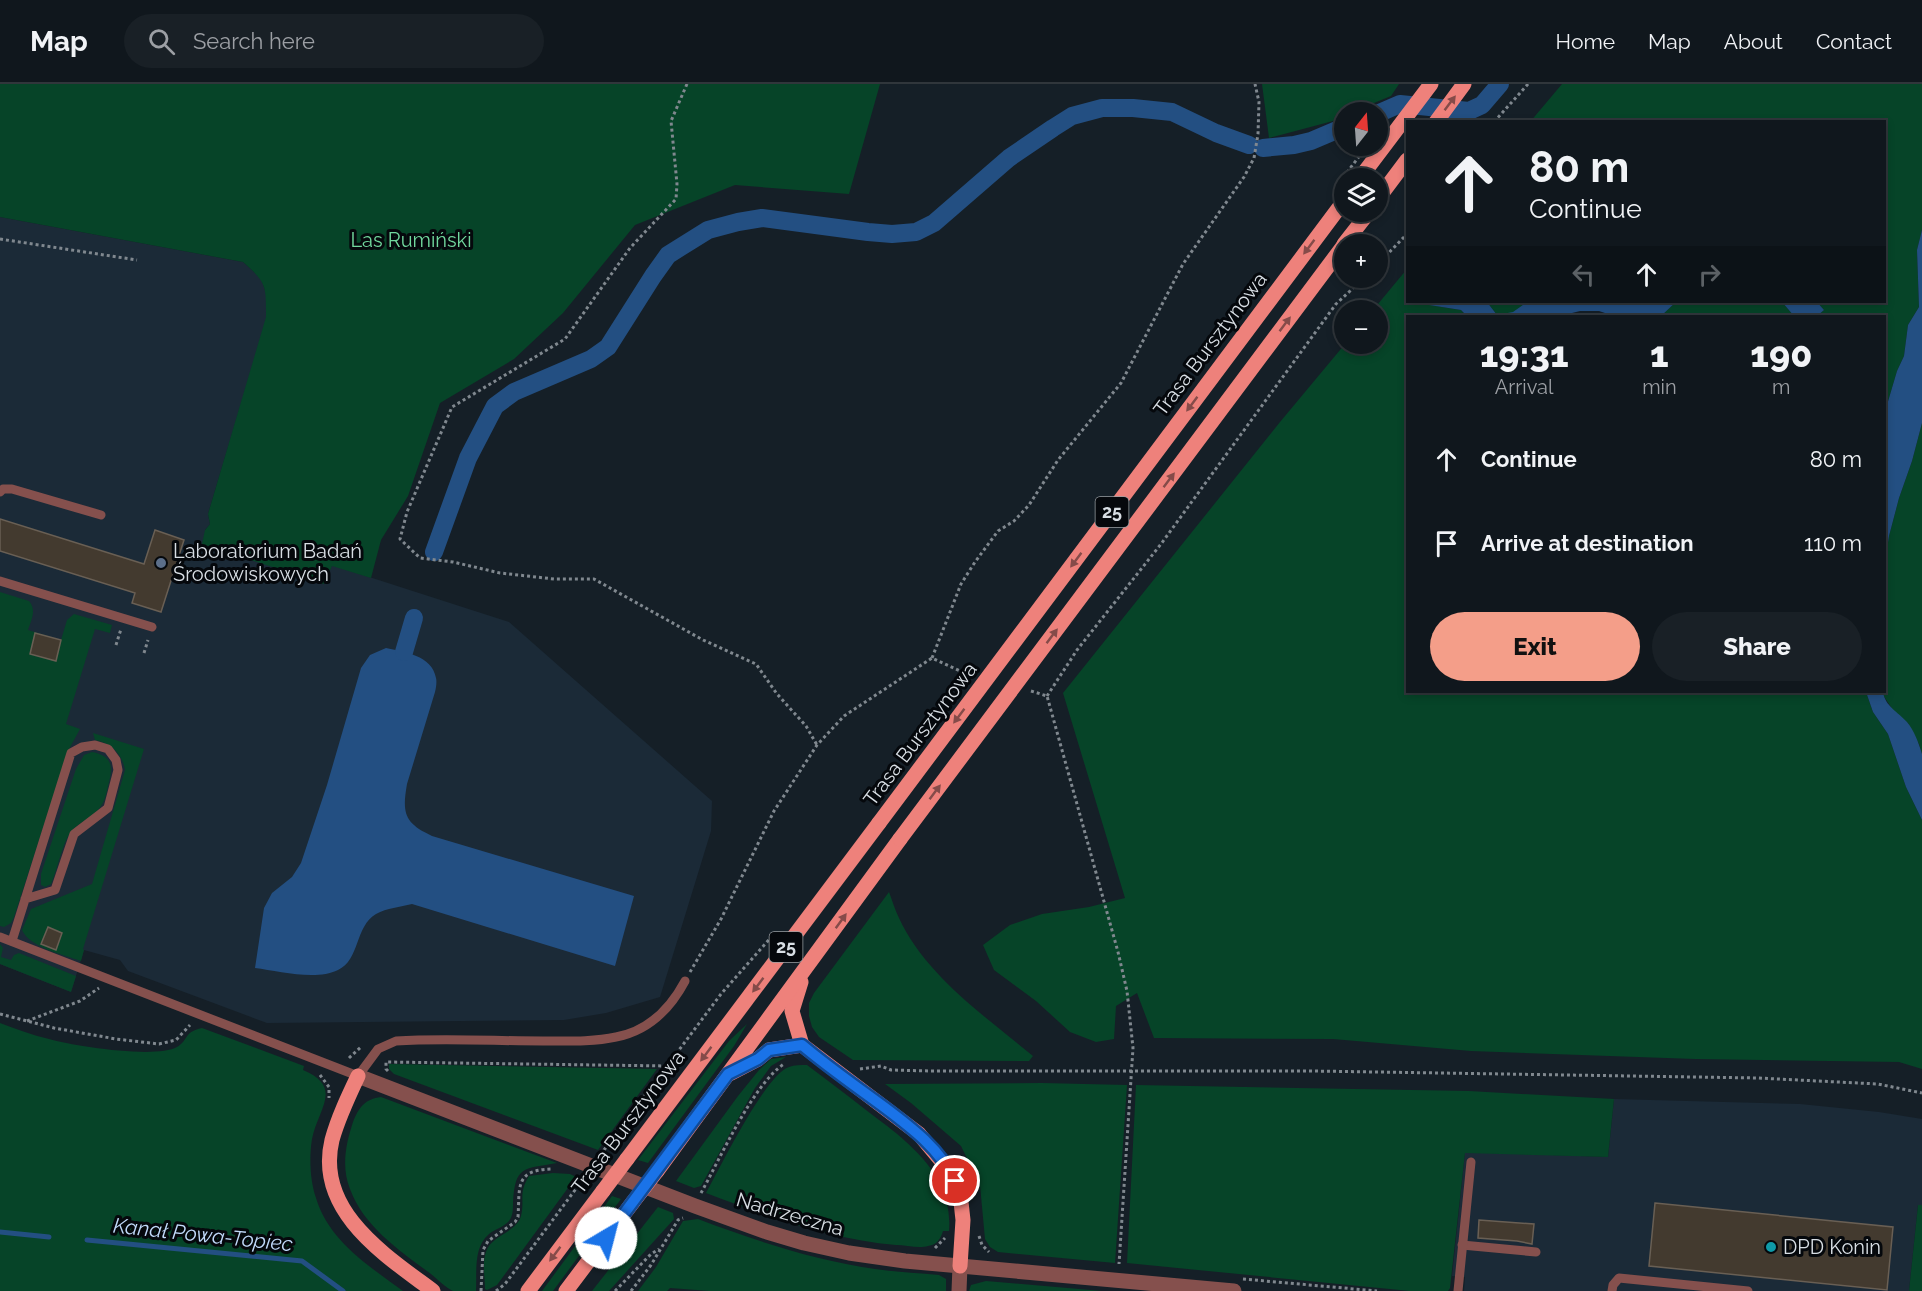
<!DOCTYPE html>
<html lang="en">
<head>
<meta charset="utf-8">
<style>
	:root { --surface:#10171d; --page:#192026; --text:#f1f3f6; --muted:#9c9fa4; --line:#30363b; --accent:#f49e89 }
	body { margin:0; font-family:Raleway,sans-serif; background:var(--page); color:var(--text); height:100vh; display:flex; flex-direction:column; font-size:22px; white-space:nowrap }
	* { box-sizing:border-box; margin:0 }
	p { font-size:20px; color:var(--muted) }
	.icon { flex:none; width:33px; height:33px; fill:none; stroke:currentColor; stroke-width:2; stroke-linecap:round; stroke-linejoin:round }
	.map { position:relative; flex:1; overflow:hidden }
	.sheet { position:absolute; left:1406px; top:231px; width:480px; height:378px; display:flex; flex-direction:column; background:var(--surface); border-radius:0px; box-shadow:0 3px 9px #0003,0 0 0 2px var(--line) }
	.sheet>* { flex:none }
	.guide { position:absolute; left:1406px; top:36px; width:480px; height:183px; border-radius:0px; box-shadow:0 3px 9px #0003,0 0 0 2px var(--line); background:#10171d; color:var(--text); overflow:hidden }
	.needle { width:39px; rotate:17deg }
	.fabs { position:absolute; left:1334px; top:18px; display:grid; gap:12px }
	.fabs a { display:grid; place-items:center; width:54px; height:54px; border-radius:50%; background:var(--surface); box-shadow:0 3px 9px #0003,0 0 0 2px var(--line); font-size:30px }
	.pin { position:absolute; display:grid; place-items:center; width:51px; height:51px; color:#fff; margin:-26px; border:3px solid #fff; border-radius:50%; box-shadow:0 2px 6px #0007 }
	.me { position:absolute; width:66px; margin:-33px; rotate:37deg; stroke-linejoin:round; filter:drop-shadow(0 0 4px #0008) }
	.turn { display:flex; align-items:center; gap:21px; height:126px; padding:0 24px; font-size:27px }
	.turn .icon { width:78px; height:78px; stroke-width:2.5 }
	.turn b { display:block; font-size:42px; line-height:51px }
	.lanes { display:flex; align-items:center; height:57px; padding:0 24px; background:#0003; justify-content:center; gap:30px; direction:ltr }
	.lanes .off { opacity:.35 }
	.eta { display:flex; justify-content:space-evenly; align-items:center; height:102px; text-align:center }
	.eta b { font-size:36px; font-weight:800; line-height:42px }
	.cta { display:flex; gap:12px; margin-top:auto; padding:12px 24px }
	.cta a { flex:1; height:69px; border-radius:36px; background:var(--accent); color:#111; font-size:24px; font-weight:800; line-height:69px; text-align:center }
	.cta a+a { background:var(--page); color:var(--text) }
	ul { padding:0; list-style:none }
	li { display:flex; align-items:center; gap:18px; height:84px; padding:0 24px }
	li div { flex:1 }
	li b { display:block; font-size:22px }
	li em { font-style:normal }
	header { display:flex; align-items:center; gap:36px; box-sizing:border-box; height:84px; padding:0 30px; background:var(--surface); border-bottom:2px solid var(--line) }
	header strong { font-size:28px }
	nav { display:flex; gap:33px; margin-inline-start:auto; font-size:21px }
	.search { width:420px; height:54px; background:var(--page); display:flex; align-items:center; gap:15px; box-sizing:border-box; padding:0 21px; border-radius:33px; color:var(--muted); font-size:22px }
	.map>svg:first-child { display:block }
	.built { fill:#1b2a37 }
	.green { fill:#064428 }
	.water { fill:#234f82 }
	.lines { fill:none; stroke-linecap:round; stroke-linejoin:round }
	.stream { stroke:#234f82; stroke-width:5 }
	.canal { stroke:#234f82; stroke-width:18 }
	.building { fill:#433a2f; stroke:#695f54; stroke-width:1.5 }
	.path { stroke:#80888f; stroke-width:3; stroke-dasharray:3 3; stroke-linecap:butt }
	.service { stroke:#85504d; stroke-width:9 }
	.minor { stroke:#85504d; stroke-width:15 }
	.tertiary { stroke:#85504d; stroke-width:15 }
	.primary { stroke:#ee817b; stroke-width:15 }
	.path-bridge { stroke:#80888f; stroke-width:3; stroke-dasharray:3 3; stroke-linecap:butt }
	.primary-bridge { stroke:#ee817b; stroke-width:15 }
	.oneway { fill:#854b49 }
	.route-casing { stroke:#114b97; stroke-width:15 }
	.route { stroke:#1a73e8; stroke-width:10 }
	.service-dot { fill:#5c6f8a; stroke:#05080c; stroke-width:2 }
	.culture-dot { fill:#0f9aa8; stroke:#05080c; stroke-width:2 }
	.labels { text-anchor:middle; stroke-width:6; stroke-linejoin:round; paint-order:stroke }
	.shield { fill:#05080c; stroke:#999ea3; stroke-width:1.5 }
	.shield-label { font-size:18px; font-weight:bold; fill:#d8dee4 }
	.park-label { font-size:20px; fill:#71d89e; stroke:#05080c }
	.street-label { font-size:20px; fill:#d8dee4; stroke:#05080c }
	.poi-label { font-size:20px; fill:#d8dee4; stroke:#05080c; text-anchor:start }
	.water-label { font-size:21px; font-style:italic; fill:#c0d9f9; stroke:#05080c }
</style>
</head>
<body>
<header>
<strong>Map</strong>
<div class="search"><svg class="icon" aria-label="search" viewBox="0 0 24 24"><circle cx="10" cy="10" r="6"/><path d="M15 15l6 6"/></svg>Search here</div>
<nav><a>Home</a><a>Map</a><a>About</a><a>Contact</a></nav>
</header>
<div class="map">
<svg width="1922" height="1207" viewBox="0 0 1922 1207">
	<rect width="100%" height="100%" fill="#151f27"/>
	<g class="built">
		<polygon points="0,133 243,178 261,194 266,209 267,233 208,430 210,440 205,446 323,500 332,481 509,538 712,717 711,747 660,913 606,929 564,936 267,939 128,887 120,876 84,866 71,908 0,880"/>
		<polygon points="1614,1015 1800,1020 1879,1028 1922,1035 1922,1121 1918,1121 1909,1207 1464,1207 1465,1193 1452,1192 1465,1068 1608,1073"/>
	</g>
	<g class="green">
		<path d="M0,0H880L849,110L735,101L635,141L563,229L514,275L440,319L408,412L381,456L371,494L332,482L324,500L202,460L205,446L210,440L208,430L266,233C266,202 267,199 243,178L0,133Z"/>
		<polygon points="1262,0 1399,0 1391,12 1352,28 1344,28 1344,32 1333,37 1269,54"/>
		<polygon points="1562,0 1922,0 1922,146 1917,166 1919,223 1908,241 1904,272 1897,287 1884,331 1884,232 1817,232 1824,226 1817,218 1884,218 1884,38 1530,38"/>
		<polygon points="1407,185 1407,215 1405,217 1461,226 1466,232 1407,232 1407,608 1866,608 1873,628 1888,650 1906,703 1922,736 1922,985 1899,978 1695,975 1471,967 1333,955 1154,954 1137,909 1116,922 1114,955 1096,958 1070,948 1036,917 994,886 983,861 1010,841 1042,830 1089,823 1125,814 1063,609 1280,338 1345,260 1377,260 1377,226 1373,226"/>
		<polygon points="1487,218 1527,218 1513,229 1497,231"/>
		<polygon points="1676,218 1782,218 1794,232 1661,232"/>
		<polygon points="1922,339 1922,670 1919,660 1908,639 1895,629 1883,611 1884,484 1889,452 1899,414 1912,377"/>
		<path d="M0,508L29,517C37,526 31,537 28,546L61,556L67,536L74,530L112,541L110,549L95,545L66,640L80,645L68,667L14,833L11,839L4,843L0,842Z"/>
		<path d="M93,649L144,665L83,865L84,866L81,877C64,871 29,863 22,846L31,825L92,800L125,686C122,669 111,659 95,656Z"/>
		<path d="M92,668C114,672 113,684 108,702C106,712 104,720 97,727C89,735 78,739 71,748C63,757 57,787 51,800L45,803L41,801V790L76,685L84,671Z"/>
		<path d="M889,808C892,816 895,826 899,834C925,891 986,933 1033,972L1029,977L853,976L819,953L812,943L809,932V919L814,909Z"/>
		<polygon points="0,860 3,864 1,873 11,876 14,871 19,869 76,892 71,908 0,880"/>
		<path d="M0,939C16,945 32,951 49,955C73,962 156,975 177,963C189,956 183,948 202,944L304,982L303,986C344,1003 318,1025 312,1055C309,1073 310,1097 316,1114C329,1157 369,1182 403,1207H0Z"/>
		<polygon points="747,940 734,962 648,1079 638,1076 729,957"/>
		<polygon points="786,973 771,982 755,1004 701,1102 694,1104 676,1097 738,1012 759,986 771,975"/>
		<polygon points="389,980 657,985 598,1066 394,990 389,985"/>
		<path d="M807,981C827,996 847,1011 866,1026C906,1056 954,1090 949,1147H943C941,1154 937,1161 928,1162C919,1165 906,1161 896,1161C830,1155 767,1132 706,1109C720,1084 765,991 789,983C794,981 801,981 807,981Z"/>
		<polygon points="1042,999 1127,1001 1115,1179 998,1168 990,1163 985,1155 980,1101 961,1062 911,1019 885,1000"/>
		<polygon points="1136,1001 1469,1007 1614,1015 1608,1073 1465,1069 1450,1204 1448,1207 1410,1207 1127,1179"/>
		<path d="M381,1013L557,1079C524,1085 515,1081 513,1119C513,1125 513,1132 509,1137C504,1143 495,1145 489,1150C473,1164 477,1187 476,1207C469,1207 459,1207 453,1207C446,1204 437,1195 431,1190C400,1167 364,1143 350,1105C341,1083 346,1059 353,1038C359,1023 365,1015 381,1013Z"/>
		<path d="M553,1089L570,1090L576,1093L497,1201L487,1206L485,1205C485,1194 482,1179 486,1168C491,1151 516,1149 521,1132C525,1115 518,1110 529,1092Z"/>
		<polygon points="612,1112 621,1115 553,1207 542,1207"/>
		<polygon points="1918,1121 1922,1121 1922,1207 1909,1207"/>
		<polygon points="658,1123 673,1129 674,1135 609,1207 592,1207"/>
		<path d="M698,1135C756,1157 814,1176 875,1185C896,1188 918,1189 939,1191L946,1195V1207H710L670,1204L667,1207H638L656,1183L683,1137Z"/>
		<polygon points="986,1197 1102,1207 969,1207 971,1201"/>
	</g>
	<g class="water">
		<polygon points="1922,146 1922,339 1912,377 1899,414 1889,452 1884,484 1884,331 1897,287 1904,272 1908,241 1919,223 1917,166"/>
		<polygon points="1410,218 1487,218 1497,231 1513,228 1527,218 1676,218 1661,232 1614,232 1599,227 1580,227 1560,232 1467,232 1461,226"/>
		<polygon points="1782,218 1817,218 1824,226 1817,232 1794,232"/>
		<path d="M386,564C404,568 432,571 436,594C437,598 436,604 435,608L407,700C402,729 404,739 432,752L634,812L615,882L412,820C400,823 387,824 376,830C355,842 360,876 338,886C316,897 278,887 255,884L264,824L272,809L292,793L301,779L327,701L361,584L370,571Z"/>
		<path d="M1866,608H1883C1885,622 1898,628 1907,638C1914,646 1919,660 1922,670V736L1906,703L1888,650L1873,628Z"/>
	</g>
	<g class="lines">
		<g class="stream">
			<polyline points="0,1148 49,1153"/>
			<polyline points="87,1156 302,1177 343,1207"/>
		</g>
		<g class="canal">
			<polyline points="1377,30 1400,20 1469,27 1482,21 1500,0"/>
			<polyline points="1263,64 1294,61 1311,57 1344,43"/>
			<polyline points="434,468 468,374 495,322 514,308 591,275 608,263 653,192 668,171 708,146 738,138 762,134 868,148 892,150 916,148 934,139 1009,74 1053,44 1072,32 1102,24 1133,24 1172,28 1216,49 1249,61"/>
			<polyline points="404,568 414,534"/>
		</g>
	</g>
	<g class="building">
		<polygon points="0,435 144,480 155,446 184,456 161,528 132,519 135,509 0,467"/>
		<polygon points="35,549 61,556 56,577 30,570"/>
		<polygon points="48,843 62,849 56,866 41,860"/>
		<polygon points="1655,1119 1893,1143 1887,1206 1649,1182"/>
		<polygon points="1479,1136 1534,1140 1532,1160 1517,1157 1478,1154"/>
	</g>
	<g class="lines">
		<g class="path">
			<polyline points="687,0 671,37 677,100 676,115 630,164 565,255 452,323 407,428 400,455 420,474 453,478 500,489 554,495 594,495 703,556 756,580 777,610 806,642 817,661"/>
			<polyline points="1494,38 1528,0"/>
			<polyline points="0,155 137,176"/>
			<polyline points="1377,181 1407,150"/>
			<polyline points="116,561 121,545"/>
			<polyline points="144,569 148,556"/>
			<polyline points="932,574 961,500 975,478 998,447 1014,437 1029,421 1058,376 1121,299 1183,180 1244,93 1254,74 1258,50 1259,18 1255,0"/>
			<polyline points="1031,607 1047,612 1118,868 1127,907 1133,964 1119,1180"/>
			<polyline points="1047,612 1077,566 1161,460 1336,220 1364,194"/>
			<polyline points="690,888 721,835 774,727 817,661 844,632 932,574 960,587 973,591"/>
			<polyline points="0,930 54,944 116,955 159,960 176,956 190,941"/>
			<polyline points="27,937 80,917 99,904"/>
			<polyline points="349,974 362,962"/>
			<polyline points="860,985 881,982 891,986 930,987 1313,987 1758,994 1878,1000 1922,1009"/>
			<polyline points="388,987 386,985 386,978 668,982"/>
			<polyline points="320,991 329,1003 329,1014"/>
			<polyline points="604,1066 721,910 774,850"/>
			<path d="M701,1109C720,1075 753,1000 784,980"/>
			<polyline points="979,1152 982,1161 989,1168"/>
			<polyline points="935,1164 945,1154"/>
			<polyline points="1243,1195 1377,1207"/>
			<path d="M481,1207L483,1166L488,1157L515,1138L518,1133C520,1104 514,1086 551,1085"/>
			<polyline points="496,1207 505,1200 581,1098"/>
			<polyline points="615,1207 651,1170 659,1165"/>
			<polyline points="631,1207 651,1181 678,1136 683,1134"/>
		</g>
		<g class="service">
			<polyline points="0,408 3,405 12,405 101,431"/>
			<polyline points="0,497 152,543"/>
			<path d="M0,853L358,992L378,965L396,957C444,954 494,957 543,957C567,957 593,958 616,953C648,947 670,925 685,897"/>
			<polyline points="12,857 71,669 82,663 95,661 108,665 116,676 118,686 108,724 74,750 55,806 25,815"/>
			<polyline points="1462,1161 1536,1168"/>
			<polyline points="1458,1207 1471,1078"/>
			<polyline points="1612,1207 1613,1201 1619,1194 1748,1207"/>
		</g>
		<polyline class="minor" points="959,1207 960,1182"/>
		<polyline class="tertiary" points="358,992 695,1122 767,1148 804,1159 849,1169 905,1177 1234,1207"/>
		<g class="primary">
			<polyline points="1436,38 1464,0"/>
			<polyline points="1360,94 1431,0"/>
			<polyline points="1377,116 1407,76"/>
			<polyline points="1344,160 1369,128"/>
			<polyline points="801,898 792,927 802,961 919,1050 949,1086 960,1109 963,1136 960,1182"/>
			<polyline points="731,989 758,975 769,966 802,961"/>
			<path d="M358,992C348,1013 338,1034 332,1056C315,1127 385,1171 433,1207"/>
			<polyline points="627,1075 879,739"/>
			<polyline points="657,1087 900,755"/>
			<polyline points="528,1207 603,1107"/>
			<polyline points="566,1207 633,1118"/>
		</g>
		<g class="path-bridge">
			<polyline points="1336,103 1367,62"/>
			<polyline points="581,1098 604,1066"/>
		</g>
		<g class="primary-bridge">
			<polyline points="879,739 1344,117"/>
			<polyline points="900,755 1344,161"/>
			<polyline points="603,1107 627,1075"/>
			<polyline points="633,1118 657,1087"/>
		</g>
	</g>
	<defs><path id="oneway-solid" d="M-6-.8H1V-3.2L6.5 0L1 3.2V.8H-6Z" transform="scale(1.5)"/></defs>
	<g class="oneway">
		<use href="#oneway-solid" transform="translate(1450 19) rotate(-53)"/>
		<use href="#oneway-solid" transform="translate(1309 163) rotate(127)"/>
		<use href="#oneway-solid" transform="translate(1285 240) rotate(-53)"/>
		<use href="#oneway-solid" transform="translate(1192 320) rotate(127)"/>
		<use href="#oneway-solid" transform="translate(1169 396) rotate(-53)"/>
		<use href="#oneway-solid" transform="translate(1076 476) rotate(127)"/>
		<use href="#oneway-solid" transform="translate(1052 552) rotate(-53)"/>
		<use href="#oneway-solid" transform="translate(959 632) rotate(127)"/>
		<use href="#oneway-solid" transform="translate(935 708) rotate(-53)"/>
		<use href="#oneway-solid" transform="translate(841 837) rotate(-54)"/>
		<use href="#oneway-solid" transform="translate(758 901) rotate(127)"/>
		<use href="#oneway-solid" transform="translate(706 970) rotate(127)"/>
		<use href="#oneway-solid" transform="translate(555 1170) rotate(127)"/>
	</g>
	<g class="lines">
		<g class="route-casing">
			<path id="route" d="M606,1154L728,990L758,975L769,966L802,961C828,983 857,1003 884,1023C912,1044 940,1065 955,1097"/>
		</g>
		<use href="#route" class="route"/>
	</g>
	<circle class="service-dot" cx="161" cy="479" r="6"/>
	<circle class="culture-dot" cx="1771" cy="1163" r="6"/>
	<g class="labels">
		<g class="shield">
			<rect x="1095.5" y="413" width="33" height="30" rx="4.5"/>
			<rect x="769.5" y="848" width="33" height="30" rx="4.5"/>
		</g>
		<g class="shield-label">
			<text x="1112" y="434">25</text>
			<text x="786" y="869">25</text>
		</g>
		<g class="park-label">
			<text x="411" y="163">Las Rumiński</text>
		</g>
		<g class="street-label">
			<text transform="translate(1210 260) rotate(-53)" y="7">Trasa Bursztynowa</text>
			<text transform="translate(920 650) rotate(-53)" y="7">Trasa Bursztynowa</text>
			<text transform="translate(628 1038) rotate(-53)" y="7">Trasa Bursztynowa</text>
			<text transform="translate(790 1130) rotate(16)" y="7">Nadrzeczna</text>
		</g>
		<g class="poi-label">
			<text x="173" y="474">Laboratorium Badań<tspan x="173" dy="23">Środowiskowych</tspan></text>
			<text x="1783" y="1170">DPD Konin</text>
		</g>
		<g class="water-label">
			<text transform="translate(203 1151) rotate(6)" y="7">Kanał Powa-Topiec</text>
		</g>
	</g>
</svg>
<div class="fabs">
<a><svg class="needle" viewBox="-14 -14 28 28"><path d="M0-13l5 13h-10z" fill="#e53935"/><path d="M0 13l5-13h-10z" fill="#9c9fa4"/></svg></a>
<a><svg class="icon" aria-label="layers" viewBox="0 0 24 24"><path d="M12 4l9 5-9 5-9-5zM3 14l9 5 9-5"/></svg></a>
<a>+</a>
<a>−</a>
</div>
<div class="pin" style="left:955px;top:1097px;background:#d93025"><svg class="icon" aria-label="arrive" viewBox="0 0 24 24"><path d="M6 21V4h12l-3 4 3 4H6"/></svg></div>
<svg class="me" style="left:606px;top:1154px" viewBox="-20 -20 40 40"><circle r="19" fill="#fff"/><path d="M0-13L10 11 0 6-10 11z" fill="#1a73e8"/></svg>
<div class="guide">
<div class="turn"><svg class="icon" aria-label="ahead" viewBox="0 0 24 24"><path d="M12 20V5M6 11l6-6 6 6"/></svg><div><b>80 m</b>Continue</div></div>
<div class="lanes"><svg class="icon off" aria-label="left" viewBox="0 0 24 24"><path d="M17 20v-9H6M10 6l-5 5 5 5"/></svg><svg class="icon" aria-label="ahead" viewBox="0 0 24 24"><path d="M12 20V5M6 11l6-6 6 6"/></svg><svg class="icon off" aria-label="right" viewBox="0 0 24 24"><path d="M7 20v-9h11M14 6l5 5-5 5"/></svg></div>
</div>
<section class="sheet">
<div class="eta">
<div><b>19:31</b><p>Arrival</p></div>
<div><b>1</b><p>min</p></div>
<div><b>190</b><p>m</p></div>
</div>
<ul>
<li><svg class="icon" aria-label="ahead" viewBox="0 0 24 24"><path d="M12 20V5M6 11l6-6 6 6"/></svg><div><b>Continue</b></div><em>80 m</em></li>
<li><svg class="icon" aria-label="arrive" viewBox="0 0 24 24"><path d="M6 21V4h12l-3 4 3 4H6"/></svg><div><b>Arrive at destination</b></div><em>110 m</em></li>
</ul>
<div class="cta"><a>Exit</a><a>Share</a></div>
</section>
</div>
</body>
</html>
